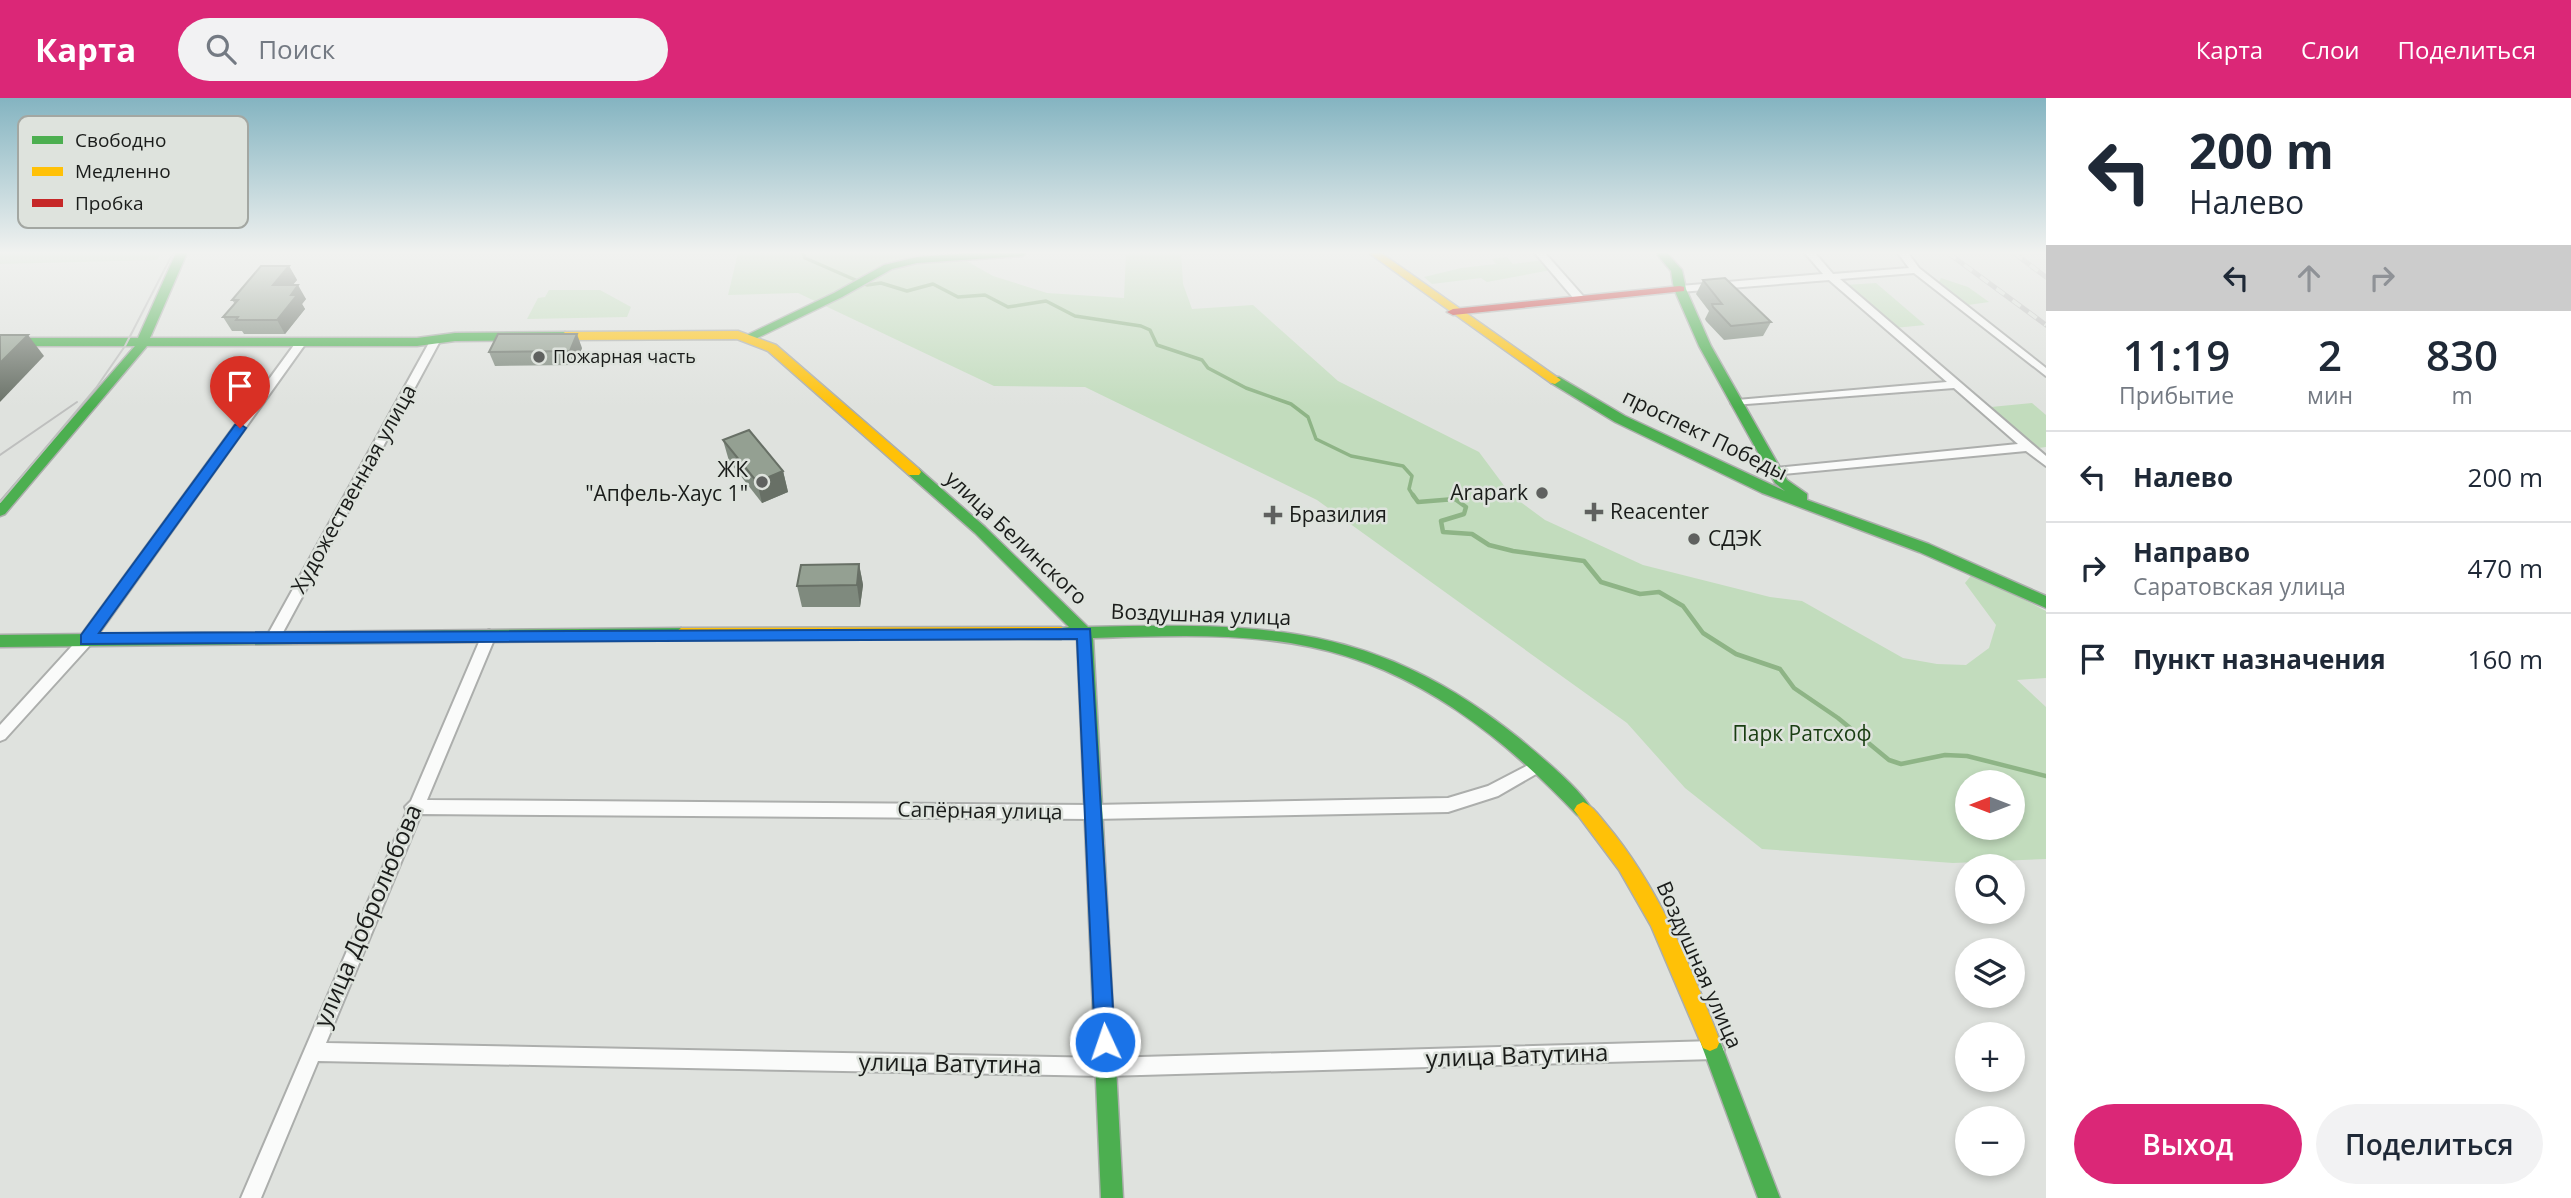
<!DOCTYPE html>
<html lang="ru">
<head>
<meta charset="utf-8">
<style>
	:root { --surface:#fff; --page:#f2f2f3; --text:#1f2937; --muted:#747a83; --line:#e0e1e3; --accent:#db2777 }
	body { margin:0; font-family:"Open Sans",sans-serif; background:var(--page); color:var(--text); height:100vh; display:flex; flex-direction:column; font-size:26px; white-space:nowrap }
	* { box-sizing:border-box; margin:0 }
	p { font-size:23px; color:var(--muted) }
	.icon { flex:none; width:38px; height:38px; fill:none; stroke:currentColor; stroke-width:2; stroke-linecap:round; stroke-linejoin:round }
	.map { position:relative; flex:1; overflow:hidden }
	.sheet { display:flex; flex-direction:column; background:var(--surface); width:525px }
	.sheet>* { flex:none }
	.guide { background:#fff; color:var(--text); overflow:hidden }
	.needle { width:46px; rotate:270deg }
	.controls { position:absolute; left:1955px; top:672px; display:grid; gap:14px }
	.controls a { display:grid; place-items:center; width:70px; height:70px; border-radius:50%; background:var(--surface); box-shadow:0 4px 10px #0003; font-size:35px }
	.pin { position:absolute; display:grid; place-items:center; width:60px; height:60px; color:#fff; margin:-72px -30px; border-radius:50% 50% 50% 0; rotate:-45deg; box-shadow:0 0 7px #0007 }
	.pin .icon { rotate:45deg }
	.me { position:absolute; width:77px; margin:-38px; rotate:357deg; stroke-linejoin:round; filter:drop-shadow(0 0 5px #0008) }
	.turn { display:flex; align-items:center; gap:24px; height:147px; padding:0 28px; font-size:32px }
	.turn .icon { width:91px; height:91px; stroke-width:2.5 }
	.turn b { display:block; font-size:49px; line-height:60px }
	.lanes { display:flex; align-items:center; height:66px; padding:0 28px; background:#0003; justify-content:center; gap:35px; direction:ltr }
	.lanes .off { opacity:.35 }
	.eta { display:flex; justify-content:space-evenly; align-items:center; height:119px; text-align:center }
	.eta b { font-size:42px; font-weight:600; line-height:49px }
	.primary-button { display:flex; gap:14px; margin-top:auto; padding:14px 28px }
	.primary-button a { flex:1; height:80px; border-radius:42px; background:var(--accent); color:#fff; font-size:28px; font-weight:600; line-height:80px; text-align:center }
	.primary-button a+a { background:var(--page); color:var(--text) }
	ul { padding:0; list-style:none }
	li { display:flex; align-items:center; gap:21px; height:91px; padding:0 28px; border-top:2px solid var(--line) }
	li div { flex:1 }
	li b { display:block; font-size:26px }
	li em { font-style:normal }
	header { display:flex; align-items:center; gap:42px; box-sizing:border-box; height:98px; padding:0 35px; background:var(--accent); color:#fff }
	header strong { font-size:33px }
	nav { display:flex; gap:38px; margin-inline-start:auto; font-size:24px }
	.search { width:490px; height:63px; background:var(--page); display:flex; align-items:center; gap:18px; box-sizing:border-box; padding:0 24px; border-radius:38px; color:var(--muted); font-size:26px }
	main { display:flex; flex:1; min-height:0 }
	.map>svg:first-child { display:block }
	.green { fill:#c2dcbd; fill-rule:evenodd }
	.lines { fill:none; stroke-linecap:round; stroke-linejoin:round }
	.stream-far1 { stroke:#8eb486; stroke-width:3.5 }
	.stream { stroke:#8eb486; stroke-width:4.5 }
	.street-casing { stroke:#acaeac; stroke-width:4 }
	.fast-casing { stroke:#acaeac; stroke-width:3 }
	.slow-casing { stroke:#acaeac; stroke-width:3 }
	.jam-casing { stroke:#acaeac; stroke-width:3 }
	.street { fill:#fafbfa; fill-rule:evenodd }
	.fast { fill:#4caf50; fill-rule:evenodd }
	.slow { fill:#ffc107; fill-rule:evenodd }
	.jam { fill:#c62828; fill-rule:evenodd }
	.tram { stroke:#bebfbe; stroke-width:2 }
	.rail-casing { stroke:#bebfbe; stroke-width:5 }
	.rail { stroke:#dee3dd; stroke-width:3.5; stroke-dasharray:10; stroke-linecap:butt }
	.wall { fill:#7f8a7e }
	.shaded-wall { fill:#687066 }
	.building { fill:#94a092; stroke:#687066; stroke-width:2 }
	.route { fill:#1a73e8; stroke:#114b97; stroke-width:2 }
	.poi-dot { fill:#5f615f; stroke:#dee3dd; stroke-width:2.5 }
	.labels { text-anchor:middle; stroke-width:5; stroke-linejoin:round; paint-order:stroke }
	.far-poi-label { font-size:18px; fill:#1a1c1a; stroke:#dee3dd; text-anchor:start }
	.street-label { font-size:21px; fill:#1a1c1a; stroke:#dee3dd }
	.poi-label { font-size:21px; fill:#1a1c1a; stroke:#dee3dd; text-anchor:start }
	.park-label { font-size:21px; fill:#183d11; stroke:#dee3dd }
	.near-street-label { font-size:24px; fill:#1a1c1a; stroke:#dee3dd }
	.key { fill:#dee3dd; stroke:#a3a7a2; stroke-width:2 }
	.key-label { font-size:19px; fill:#1a1c1a }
</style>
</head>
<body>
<header>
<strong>Карта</strong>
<div class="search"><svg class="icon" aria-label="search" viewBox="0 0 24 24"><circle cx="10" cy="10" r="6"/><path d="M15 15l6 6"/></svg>Поиск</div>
<nav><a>Карта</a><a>Слои</a><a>Поделиться</a></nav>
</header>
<main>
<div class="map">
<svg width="2046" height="1100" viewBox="0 0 2046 1100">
	<rect width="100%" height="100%" fill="#dfe2de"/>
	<g class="green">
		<polygon points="0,155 161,155 157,162 0,166"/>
		<path d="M738,155H987L956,157L993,178L1047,195L1124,200L1126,155H1181L1183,186L1192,211L1253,207L1338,283L1479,354L1511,397L1545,422L1643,467L1770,499L1802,503L1903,560L1937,566L1966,567L1989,550L1996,527L1965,485L1973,475L2046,513V580L2017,582L2046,609V761L1953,765L1762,751L1685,690L1627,625L1317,402L1085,289L994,288L798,195L728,197ZM1967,684H2012V730H1967Z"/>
		<polygon points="1507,159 1513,166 1544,162 1551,172 1487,184 1481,180 1432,186 1424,179 1461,170 1496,166 1492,161"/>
		<polygon points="1941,180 1968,189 1989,204 1968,207 1939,184"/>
		<polygon points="1876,185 1925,227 1894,230 1845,187"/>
		<polygon points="549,192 600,192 631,209 627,219 527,221 538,200 545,199"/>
		<polygon points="2032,305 2046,317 2046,349 2038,350 1991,309"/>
	</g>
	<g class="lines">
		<polyline class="stream-far1" points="803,155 805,160 867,187 881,185 907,193 933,186 958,199 985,197 1008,209 1046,203 1075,218 1141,228 1150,232 1157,247 1202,262 1208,270 1246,290 1291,306 1308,319 1316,341 1351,358 1403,368 1412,378 1409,391 1414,399"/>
		<polyline class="stream" points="1413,397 1418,404 1455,401 1466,409 1464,416 1441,423 1443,434 1472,436 1489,447 1513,453 1584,463 1601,484 1640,496 1659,494 1683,508 1703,535 1736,556 1780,571 1794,590 1838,620 1889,662 1901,666 1945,657 1967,658 2046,678"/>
		<g class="street-casing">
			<g id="street">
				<polygon points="1535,155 1545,155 1583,198 1583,202 1575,202"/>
				<polygon points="1805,155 1815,155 1833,176 1909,170 1898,155 1908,155 1919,170 2046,270 2046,278 1914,175 1840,181 2046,358 2046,368 2026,353 1772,377 1770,374 1772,371 1776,370 2018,346 1954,290 1733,307 1731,305 1737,302 1947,284 1829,182 1680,194 1675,191 1680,188 1823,176"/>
				<polygon points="435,240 440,243 281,538 279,542 269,542 267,538 430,243"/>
				<polygon points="301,242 306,245 91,546 5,641 0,643 0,627 81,538 297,243"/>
				<polygon points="489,532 496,537 427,702 1093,707 1448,700 1488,688 1538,662 1543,664 1546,668 1543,672 1498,698 1448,714 1093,721 421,716 326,945 1106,960 1715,943 1721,946 1724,952 1721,958 1715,961 1106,978 318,963 261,1100 241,1100 407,713 405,709 411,703 482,537"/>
			</g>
		</g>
		<g class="fast-casing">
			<g id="fast">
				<polygon points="176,155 187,155 150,240 417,240 455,235 565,234 571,238 565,242 455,243 417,248 147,248 5,416 0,418 0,404 135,248 0,248 0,240 138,240"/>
				<polygon points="971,155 1027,155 1022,158 917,165 892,171 842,199 753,242 745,242 743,239 834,195 884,167 917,159"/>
				<polygon points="1656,155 1667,155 1682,172 1686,191 1711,248 1787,382 1807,396 1807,402 1929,446 2046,498 2046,510 1919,454 1762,395 1615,324 1551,285 1551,279 1559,279 1625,318 1785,393 1775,385 1699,248 1674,191 1671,173"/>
				<path d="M914,370L919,371L985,429L1088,529C1264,525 1377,525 1520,641C1539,657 1581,691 1592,712L1589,717L1583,720L1577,717C1504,640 1418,571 1311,549C1240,534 1165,538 1093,540L1123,1100H1101L1077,540L1055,539L1053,535L1055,531L1069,529L975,435L909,377L907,374Z"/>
				<polygon points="681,530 689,536 681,542 0,549 0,537"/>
				<polygon points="1710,933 1717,936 1720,943 1780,1100 1758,1100 1700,943 1703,936"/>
			</g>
		</g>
		<g class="slow-casing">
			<g id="slow">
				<polygon points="1369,155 1381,155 1561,282 1555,286 1551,285"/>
				<polygon points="738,233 776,247 919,371 921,374 919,377 909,377 768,253 737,241 565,242 559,238 565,234"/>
				<polygon points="1061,529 1069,535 1061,541 681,542 673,536 681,530"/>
				<path d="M1583,704C1593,708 1599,718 1606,726C1659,789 1690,867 1720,943L1717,950L1710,953L1703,950L1651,828L1619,772L1574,712L1577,707Z"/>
			</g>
		</g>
		<g class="jam-casing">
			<polygon id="jam" points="1680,188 1684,189 1684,193 1453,217 1447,214 1453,211"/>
		</g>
		<use href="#street" class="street"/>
		<use href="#fast" class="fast"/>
		<use href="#slow" class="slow"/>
		<use href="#jam" class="jam"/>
		<g class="tram">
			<polyline points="0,357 77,304"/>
			<polyline points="0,404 96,290 125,248 173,155"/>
		</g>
		<g class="rail-casing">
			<g id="rail">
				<polyline points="1948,155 2046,227"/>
				<polyline points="2014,155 2046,179"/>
			</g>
		</g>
		<use href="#rail" class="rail"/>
	</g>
	<g class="wall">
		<polygon points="289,168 297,182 292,187 306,201 302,206 305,211 285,236 244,236 242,233 232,233 223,219 235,206 232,202"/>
		<polygon points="1703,182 1771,224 1763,238 1724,242 1706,223 1705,221 1709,213 1696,196"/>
		<polygon points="582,250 575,267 495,268 489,254"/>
		<polygon points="723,342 783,373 788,394 762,405 729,363"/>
		<polygon points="859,466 863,487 860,509 802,509 797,488"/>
	</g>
	<g class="shaded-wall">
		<polygon points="289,168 297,182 281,201 273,187"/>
		<polygon points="298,187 306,201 302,206 305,211 285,236 277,222 291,197"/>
		<polygon points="577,236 582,250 575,267 570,253"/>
		<polygon points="28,237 44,258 0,304 0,265"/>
		<polygon points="783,373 788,394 762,405 757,384"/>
		<polygon points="859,466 863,487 860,509 857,487"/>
	</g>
	<g class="building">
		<polygon points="261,168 289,168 273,187 298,187 291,197 297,197 277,222 236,222 238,219 223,219 238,202 232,202"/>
		<polygon points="1725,180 1771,224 1731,228 1713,209 1712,206 1722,206 1703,182"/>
		<polygon points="498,236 577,236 570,253 489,254"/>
		<polygon points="0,237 28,237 0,265"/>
		<polygon points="749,332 783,373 757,384 723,342"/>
		<polygon points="859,466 857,487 797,488 801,467"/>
	</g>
	<linearGradient id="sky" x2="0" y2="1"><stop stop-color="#84b4c1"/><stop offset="0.5" stop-color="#f1f2f0"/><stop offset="1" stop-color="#f1f2f0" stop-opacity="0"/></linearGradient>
	<rect width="2046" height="309" fill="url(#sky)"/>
	<polygon class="route" points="240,326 246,330 244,333 99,535 1090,531 1115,944 1112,951 1105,954 1098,951 1095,944 1077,541 81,546 81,537 235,327"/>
	<g class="poi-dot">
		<circle cx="539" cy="259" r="7"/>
		<circle cx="762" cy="384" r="7"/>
		<circle cx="1542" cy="395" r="7"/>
		<path d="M1590.5 403.5h7v7h7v7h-7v7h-7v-7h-7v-7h7z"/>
		<path d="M1269.5 406.5h7v7h7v7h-7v7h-7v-7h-7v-7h7z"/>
		<circle cx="1694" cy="441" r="7"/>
	</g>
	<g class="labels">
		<g class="far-poi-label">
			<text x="553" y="265">Пожарная часть</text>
		</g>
		<g class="street-label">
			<text transform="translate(1705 337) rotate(26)" y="7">проспект Победы</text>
			<text transform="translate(354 391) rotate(-61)" y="7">Художественная улица</text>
			<text transform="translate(1016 440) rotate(43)" y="7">улица Белинского</text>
			<text transform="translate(1201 517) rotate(2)" y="7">Воздушная улица</text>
			<text transform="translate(980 713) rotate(1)" y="7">Сапёрная улица</text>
			<text transform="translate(1699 867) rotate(66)" y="7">Воздушная улица</text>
		</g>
		<g class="poi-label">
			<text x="748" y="379" text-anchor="end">ЖК<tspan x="748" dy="24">"Апфель-Хаус 1"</tspan></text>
			<text x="1528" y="402" text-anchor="end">Arapark</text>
			<text x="1610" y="421">Reacenter</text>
			<text x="1289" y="424">Бразилия</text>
			<text x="1708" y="448">СДЭК</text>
		</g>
		<g class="park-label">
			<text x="1802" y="643">Парк Ратсхоф</text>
		</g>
		<g class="near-street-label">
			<text transform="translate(368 818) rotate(-67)" y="8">улица Добролюбова</text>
			<text transform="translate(1517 958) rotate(-2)" y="8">улица Ватутина</text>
			<text transform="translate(950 966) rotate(1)" y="8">улица Ватутина</text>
		</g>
	</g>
	<rect x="18" y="18" width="230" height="112" rx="10" class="key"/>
	<rect x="32" y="38" width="31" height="8" fill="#4caf50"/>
	<rect x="32" y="69" width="31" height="9" fill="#ffc107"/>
	<rect x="32" y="101" width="31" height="8" fill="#c62828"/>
	<g class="key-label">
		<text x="75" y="49">Свободно</text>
		<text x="75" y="80">Медленно</text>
		<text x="75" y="112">Пробка</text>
	</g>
</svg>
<div class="controls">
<a><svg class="needle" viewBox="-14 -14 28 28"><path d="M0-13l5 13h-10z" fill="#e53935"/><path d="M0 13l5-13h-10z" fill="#747a83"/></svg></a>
<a><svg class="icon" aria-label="search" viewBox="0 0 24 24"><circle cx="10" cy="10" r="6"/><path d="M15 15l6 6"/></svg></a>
<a><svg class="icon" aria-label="layers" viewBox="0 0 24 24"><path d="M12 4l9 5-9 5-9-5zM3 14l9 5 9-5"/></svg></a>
<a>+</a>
<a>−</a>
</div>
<div class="pin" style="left:240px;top:330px;background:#d93025"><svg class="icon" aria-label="arrive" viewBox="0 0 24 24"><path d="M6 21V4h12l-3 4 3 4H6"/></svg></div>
<svg class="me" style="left:1105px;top:944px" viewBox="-20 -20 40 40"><circle r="17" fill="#1a73e8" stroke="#fff" stroke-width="3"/><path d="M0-11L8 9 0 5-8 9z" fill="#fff"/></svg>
</div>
<section class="sheet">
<div class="guide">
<div class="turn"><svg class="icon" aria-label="left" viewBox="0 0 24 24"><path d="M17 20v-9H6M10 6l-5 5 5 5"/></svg><div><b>200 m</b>Налево</div></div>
<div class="lanes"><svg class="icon" aria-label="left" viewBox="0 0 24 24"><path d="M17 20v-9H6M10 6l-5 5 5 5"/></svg><svg class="icon off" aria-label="ahead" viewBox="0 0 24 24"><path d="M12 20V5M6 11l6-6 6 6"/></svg><svg class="icon off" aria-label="right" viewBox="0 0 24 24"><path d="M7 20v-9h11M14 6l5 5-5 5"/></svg></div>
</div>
<div class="eta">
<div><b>11:19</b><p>Прибытие</p></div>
<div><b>2</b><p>мин</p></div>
<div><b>830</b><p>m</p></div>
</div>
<ul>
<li><svg class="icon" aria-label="left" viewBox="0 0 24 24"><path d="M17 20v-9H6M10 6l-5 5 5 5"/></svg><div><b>Налево</b></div><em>200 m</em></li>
<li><svg class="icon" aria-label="right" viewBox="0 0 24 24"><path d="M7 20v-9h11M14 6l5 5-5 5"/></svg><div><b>Направо</b><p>Саратовская улица</p></div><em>470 m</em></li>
<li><svg class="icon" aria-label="arrive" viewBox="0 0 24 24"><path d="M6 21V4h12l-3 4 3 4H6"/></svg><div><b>Пункт назначения</b></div><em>160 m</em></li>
</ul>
<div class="primary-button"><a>Выход</a><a>Поделиться</a></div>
</section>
</main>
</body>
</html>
